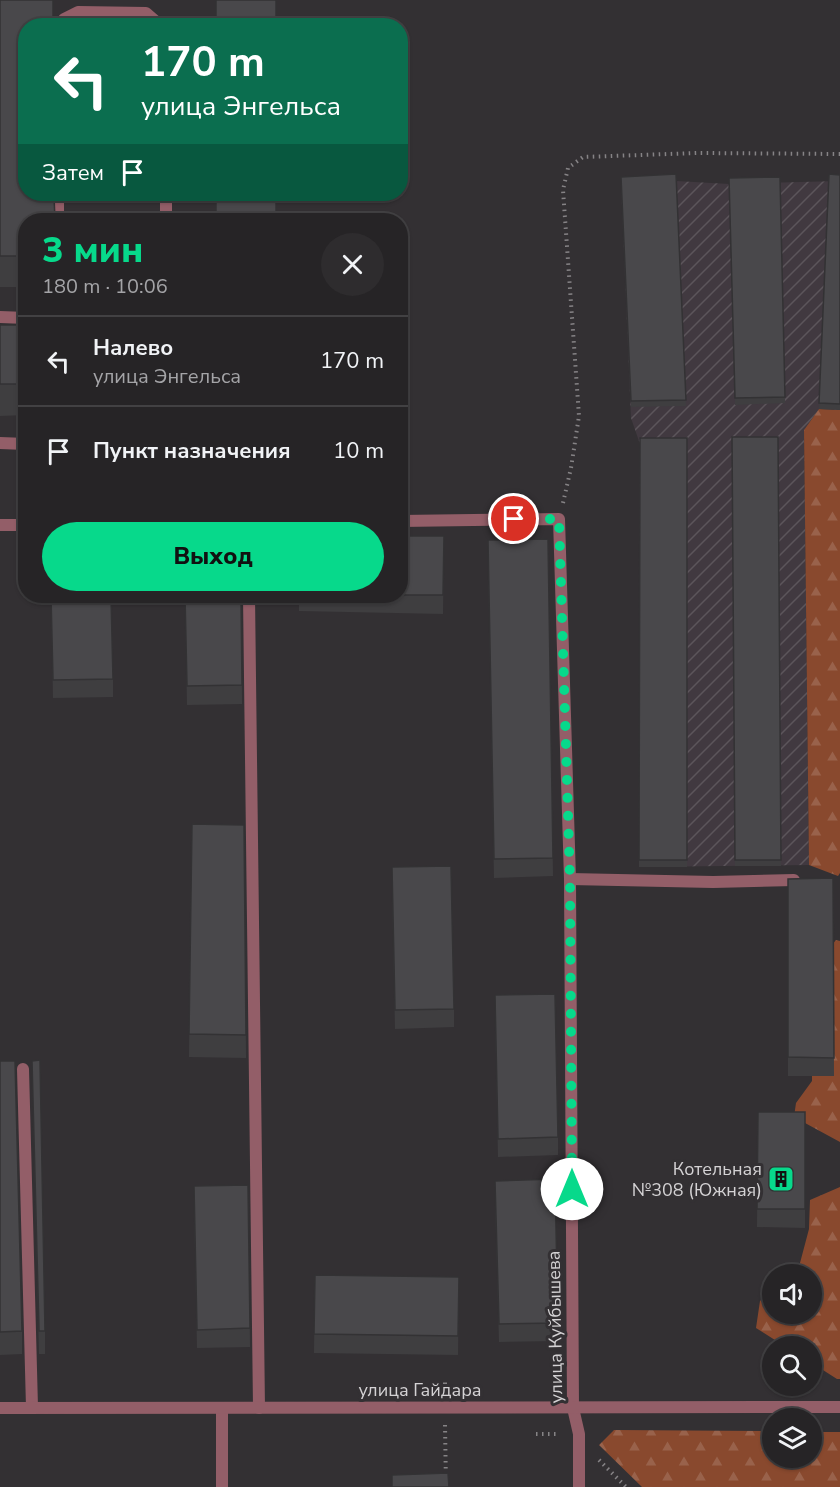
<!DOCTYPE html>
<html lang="ru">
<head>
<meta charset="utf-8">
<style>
	:root { --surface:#262426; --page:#2e2c2e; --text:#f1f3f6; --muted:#a4a4a7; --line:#424143; --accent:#07d98b }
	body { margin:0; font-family:"Nunito Sans",sans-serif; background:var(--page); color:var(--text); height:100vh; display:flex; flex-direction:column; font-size:22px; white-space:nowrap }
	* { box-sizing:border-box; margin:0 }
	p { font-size:20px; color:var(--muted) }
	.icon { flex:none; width:33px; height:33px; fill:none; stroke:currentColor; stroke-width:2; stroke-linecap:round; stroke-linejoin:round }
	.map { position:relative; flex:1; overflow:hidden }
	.panel { position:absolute; left:18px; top:213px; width:390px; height:390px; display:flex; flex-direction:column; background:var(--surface); border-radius:24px; box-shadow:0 2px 4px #0004,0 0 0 2px var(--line) }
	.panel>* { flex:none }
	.top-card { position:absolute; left:18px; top:18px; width:390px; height:183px; border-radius:24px; box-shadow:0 2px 4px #0004,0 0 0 2px var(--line); background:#0b6e4f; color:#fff; overflow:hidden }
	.controls { position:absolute; left:762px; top:1264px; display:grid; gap:12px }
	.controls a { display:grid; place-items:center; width:60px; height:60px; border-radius:50%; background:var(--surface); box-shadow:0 2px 4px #0004,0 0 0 2px var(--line); font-size:30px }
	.pin { position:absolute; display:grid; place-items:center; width:51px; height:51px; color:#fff; margin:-26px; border:3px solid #fff; border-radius:50%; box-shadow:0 2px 6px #0007 }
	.me { position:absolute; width:66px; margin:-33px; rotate:0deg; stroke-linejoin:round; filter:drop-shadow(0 0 4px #0008) }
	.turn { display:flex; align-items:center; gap:21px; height:126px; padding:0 24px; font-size:27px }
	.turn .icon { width:78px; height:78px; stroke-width:2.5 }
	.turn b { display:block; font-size:42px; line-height:51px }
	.then { display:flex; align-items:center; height:57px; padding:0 24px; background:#0003; gap:12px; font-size:22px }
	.round { display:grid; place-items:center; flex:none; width:63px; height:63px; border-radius:32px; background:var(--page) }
	.head { display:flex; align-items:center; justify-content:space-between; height:102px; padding:0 24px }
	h1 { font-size:36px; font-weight:800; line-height:45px; color:var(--accent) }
	.action { display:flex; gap:12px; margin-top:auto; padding:12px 24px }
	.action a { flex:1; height:69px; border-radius:36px; background:var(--accent); color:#111; font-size:24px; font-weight:800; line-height:69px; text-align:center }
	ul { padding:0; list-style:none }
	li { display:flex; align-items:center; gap:18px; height:90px; padding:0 24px; border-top:2px solid var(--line) }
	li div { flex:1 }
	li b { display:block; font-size:22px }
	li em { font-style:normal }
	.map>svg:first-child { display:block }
	.industrial { fill:url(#industrial-furrows) }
	.forest { fill:url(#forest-firs) }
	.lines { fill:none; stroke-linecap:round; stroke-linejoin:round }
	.path { stroke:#868386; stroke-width:4; stroke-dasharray:1.5 4.5; stroke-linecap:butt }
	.lane { stroke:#935e68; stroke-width:12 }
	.street { stroke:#935e68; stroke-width:12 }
	.wall { fill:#3f3e40 }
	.building { fill:#49484b; stroke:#333234; stroke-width:1.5 }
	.route { stroke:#07d98b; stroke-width:10; stroke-dasharray:0 18 }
	.labels { text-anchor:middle; stroke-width:6; stroke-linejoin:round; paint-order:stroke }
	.poi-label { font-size:18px; fill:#d4d2d4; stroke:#333033; text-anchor:end }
	.street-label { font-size:18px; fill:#d4d2d4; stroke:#333033 }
</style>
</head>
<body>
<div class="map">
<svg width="840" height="1487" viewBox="0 0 840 1487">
	<defs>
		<pattern id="industrial-furrows" width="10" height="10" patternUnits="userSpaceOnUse" patternTransform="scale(1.5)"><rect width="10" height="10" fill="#413940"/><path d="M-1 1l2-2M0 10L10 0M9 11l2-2" fill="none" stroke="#5c555b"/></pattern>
		<pattern id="forest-firs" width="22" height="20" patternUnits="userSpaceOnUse" patternTransform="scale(1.5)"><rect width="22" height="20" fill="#89492e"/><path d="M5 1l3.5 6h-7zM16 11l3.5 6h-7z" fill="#99624b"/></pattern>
	</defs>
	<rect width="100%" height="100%" fill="#333033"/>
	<polygon class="industrial" points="676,181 729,184 840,181 840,410 819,409 804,430 809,865 639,867 640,444 631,418 621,183"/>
	<g class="forest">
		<polygon points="819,409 840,410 840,873 838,876 809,865 804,430"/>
		<polygon points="836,940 840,941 840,1142 794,1117 796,1103 812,1081 812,969"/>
		<polygon points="840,1187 840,1379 837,1379 812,1363 812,1347 786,1347 756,1328 760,1301 772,1289 772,1314 812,1314 812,1275 788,1275 800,1263 809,1229 810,1200"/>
		<polygon points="614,1430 772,1431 772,1458 812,1458 812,1432 840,1432 840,1487 642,1487 599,1445"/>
	</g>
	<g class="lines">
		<g class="path">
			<polyline points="563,503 571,468 579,416 563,190 568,168 583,157 697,153 840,154"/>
			<polyline points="445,1390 445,1378"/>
			<polyline points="445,1425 446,1487"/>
			<polyline points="536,1434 559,1434"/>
			<polyline points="599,1460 626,1487"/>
		</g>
		<g class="lane">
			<polyline points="61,26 64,19 78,12 146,13 161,26"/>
			<polyline points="58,194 58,220"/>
			<polyline points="166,194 166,220"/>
			<polyline points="0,317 26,318"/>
			<polyline points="0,443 26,444"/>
			<polyline points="249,596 259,1408"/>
			<polyline points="570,879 713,882 794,880"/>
			<polyline points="23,1069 32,1407"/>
			<polyline points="222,1487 222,1408"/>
		</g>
		<g class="street">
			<polyline points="400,521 559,519 570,879 573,1408 579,1434 579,1487"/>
			<polyline points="0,525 26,525"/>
			<polyline points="0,1408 840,1407"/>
		</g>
	</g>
	<g class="wall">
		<polygon points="0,0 26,26 26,287 0,287"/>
		<polygon points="676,174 686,406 631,407 621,177"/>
		<polygon points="829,174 840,175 840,410 819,409"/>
		<polygon points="780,177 785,403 735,405 729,178"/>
		<polygon points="0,325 26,325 26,415 0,416"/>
		<polygon points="732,437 778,437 781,866 735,866"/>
		<polygon points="640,438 687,438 687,867 639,867"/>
		<polygon points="400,536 444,536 443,614 299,611 299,596 400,596"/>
		<polygon points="548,539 553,876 494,878 488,558"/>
		<polygon points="51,596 113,679 113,697 53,698"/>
		<polygon points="185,596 241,596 242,704 187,705"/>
		<polygon points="192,824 244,825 246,1058 189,1057"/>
		<polygon points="833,878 834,1076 788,1076 788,879"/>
		<polygon points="392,885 454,1009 454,1027 395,1029"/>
		<polygon points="495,1013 558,1137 558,1155 498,1157"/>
		<polygon points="0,1061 22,1331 22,1354 0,1355"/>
		<polygon points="32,1061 45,1331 45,1354 39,1354"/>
		<polygon points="758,1112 805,1112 805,1228 757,1227"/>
		<polygon points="248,1185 250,1347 197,1348 194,1204"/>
		<polygon points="495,1199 558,1323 558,1341 499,1342"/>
		<polygon points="315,1275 459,1277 458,1355 314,1353"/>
	</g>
	<g class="building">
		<polygon points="0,0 53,0 53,26 26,26 26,194 53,194 54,196 55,220 26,220 26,256 0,256"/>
		<rect x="216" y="0" width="60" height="26"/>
		<polygon points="676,174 686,400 631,401 621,177"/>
		<polygon points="829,174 840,175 840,404 819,403"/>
		<polygon points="780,177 785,397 735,398 729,178"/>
		<rect x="216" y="194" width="60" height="26"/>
		<rect x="0" y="325" width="26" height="59"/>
		<polygon points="732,437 778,437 781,860 735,860"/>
		<polygon points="640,438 687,438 687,860 639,860"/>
		<polygon points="400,536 444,536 443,595 400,595"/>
		<polygon points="548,539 553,858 494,859 488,540"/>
		<polygon points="51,596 111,596 113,679 53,680"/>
		<polygon points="185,596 241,596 242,685 187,686"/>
		<polygon points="192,824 244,825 246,1035 189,1034"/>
		<polygon points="451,866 454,1009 395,1010 392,867"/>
		<polygon points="833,878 834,1058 788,1057 788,879"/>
		<polygon points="555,994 558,1137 498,1139 495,995"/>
		<polygon points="40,1060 45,1331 39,1331 32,1061"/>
		<polygon points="0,1061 15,1061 22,1331 0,1332"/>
		<polygon points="758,1112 805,1112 805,1209 757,1209"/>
		<polygon points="555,1179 558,1323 499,1324 495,1181"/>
		<polygon points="248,1185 250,1328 197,1330 194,1186"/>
		<polygon points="315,1275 459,1277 458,1336 314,1334"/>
		<polygon points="448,1473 449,1487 392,1487 392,1475"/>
	</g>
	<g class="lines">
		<polyline class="route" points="514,519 559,519 570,879 572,1189"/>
	</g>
	<defs>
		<g id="building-square" transform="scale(1.35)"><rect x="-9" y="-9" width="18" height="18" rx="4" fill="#07d98b" stroke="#333033"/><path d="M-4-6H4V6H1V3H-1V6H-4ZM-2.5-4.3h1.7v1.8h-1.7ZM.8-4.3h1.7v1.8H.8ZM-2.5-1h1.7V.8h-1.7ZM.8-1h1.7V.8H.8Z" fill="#111"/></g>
	</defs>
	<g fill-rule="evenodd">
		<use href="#building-square" x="781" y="1179"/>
	</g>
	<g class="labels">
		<g class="poi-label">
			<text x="762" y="1175">Котельная<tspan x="762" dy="21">№308 (Южная)</tspan></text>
		</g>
		<g class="street-label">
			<text transform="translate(555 1327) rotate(-91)" y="6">улица Куйбышева</text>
			<text x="420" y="1396">улица Гайдара</text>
		</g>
	</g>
</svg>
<div class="controls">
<a><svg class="icon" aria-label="sound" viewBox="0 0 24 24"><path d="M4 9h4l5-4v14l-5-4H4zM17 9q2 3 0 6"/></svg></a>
<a><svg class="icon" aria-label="search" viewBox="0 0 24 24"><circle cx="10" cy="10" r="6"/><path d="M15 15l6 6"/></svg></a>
<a><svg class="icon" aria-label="layers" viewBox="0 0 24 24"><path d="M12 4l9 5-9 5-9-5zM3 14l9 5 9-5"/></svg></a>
</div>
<div class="pin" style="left:514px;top:519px;background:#d93025"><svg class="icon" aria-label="arrive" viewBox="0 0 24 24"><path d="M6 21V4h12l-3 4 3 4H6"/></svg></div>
<svg class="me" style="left:572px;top:1189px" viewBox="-20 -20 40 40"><circle r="19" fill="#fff"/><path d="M0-13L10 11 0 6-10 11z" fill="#07d98b"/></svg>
<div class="top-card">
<div class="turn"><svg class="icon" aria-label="left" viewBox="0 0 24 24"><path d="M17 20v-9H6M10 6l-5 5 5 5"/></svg><div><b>170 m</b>улица Энгельса</div></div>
<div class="then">Затем<svg class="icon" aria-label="arrive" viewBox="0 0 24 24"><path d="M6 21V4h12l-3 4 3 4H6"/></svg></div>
</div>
<section class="panel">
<div class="head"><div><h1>3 мин</h1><p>180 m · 10:06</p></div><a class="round"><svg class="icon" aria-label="close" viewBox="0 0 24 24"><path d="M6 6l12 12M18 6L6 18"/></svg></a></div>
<ul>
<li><svg class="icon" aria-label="left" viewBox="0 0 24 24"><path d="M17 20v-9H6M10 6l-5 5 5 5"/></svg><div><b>Налево</b><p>улица Энгельса</p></div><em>170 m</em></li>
<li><svg class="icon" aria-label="arrive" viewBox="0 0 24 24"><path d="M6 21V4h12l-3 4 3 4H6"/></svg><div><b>Пункт назначения</b></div><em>10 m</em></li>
</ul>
<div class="action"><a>Выход</a></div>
</section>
</div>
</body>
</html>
